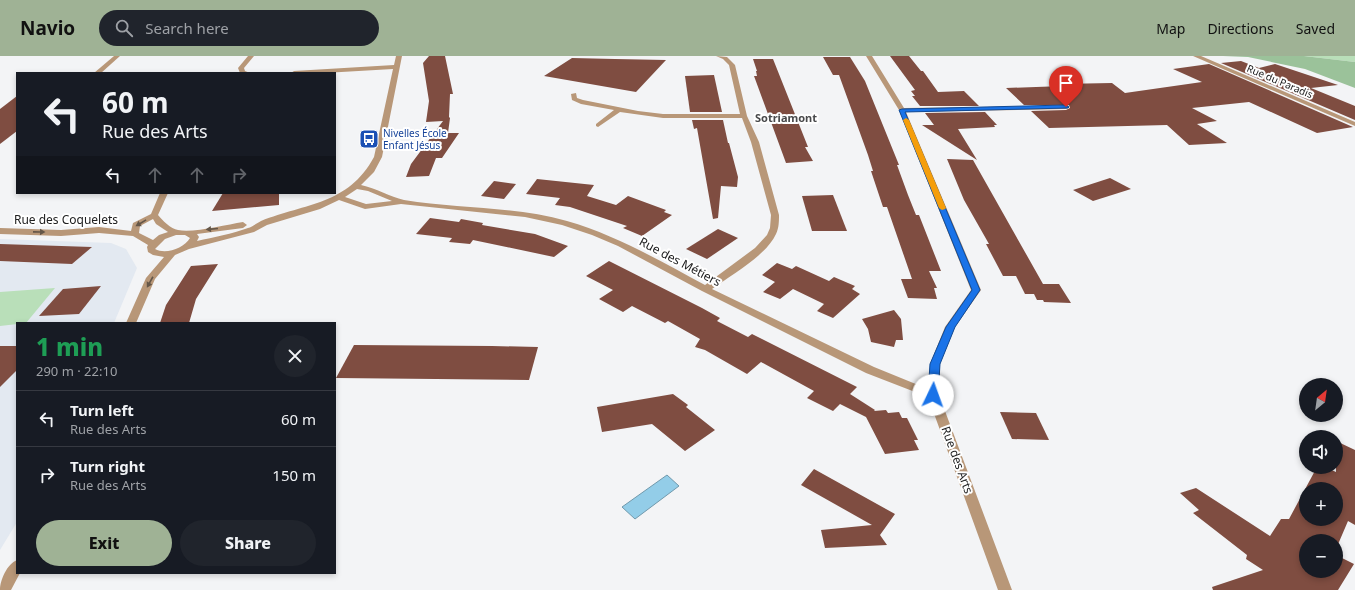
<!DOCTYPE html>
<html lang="en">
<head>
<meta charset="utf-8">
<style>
	:root { --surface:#171b24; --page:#20242c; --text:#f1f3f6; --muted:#9ea1a6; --line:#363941; --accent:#9fb295 }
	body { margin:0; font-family:"Noto Sans",sans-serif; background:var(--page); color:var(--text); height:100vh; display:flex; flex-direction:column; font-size:15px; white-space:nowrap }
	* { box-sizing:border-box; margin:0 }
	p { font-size:13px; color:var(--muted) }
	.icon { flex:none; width:22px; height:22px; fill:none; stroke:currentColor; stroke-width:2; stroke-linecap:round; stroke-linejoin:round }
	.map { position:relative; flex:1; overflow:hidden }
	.panel { position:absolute; left:16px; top:266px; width:320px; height:252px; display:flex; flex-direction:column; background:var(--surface); border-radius:0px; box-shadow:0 2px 6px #0003 }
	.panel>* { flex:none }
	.hud { position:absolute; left:16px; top:16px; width:320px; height:122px; border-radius:0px; box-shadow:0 2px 6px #0003; background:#171b24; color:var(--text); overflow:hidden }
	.needle { width:26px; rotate:29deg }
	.fabs { position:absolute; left:1299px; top:322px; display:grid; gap:8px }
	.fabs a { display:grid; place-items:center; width:44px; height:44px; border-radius:50%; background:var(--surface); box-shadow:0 2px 6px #0003; font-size:20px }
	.pin { position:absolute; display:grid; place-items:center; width:34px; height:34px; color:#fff; margin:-41px -17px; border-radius:50% 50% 50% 0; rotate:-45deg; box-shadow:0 0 4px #0007 }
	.pin .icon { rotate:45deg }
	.me { position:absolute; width:44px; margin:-22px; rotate:3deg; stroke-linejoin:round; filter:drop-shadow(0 0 3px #0008) }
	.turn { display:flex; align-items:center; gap:14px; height:84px; padding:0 20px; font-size:18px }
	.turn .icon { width:52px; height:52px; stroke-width:2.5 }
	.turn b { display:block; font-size:28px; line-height:34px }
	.lanes { display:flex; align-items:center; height:38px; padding:0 20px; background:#0003; justify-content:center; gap:20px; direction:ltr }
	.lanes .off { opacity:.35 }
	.round { display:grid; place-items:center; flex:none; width:42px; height:42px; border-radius:21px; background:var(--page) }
	.headline { display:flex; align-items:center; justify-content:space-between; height:68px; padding:0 20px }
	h1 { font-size:24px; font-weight:800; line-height:30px; color:#1e9e55 }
	.primary-button { display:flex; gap:8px; margin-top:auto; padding:8px 20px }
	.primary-button a { flex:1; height:46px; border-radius:24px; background:var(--accent); color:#111; font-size:16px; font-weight:800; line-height:46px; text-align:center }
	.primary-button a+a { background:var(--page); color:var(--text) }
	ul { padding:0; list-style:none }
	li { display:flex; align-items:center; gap:12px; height:56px; padding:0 20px; border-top:1px solid var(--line) }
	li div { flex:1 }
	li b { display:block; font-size:15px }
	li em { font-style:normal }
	header { display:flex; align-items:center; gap:24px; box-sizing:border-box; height:56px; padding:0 20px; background:var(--accent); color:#111 }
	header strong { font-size:19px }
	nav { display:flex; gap:22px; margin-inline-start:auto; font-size:14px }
	.search { width:280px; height:36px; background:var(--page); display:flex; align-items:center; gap:10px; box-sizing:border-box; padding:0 14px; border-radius:22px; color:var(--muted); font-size:15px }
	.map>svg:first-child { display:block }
	.built { fill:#e3e9f1 }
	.green { fill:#b9dfb9 }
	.forest { fill:#9bc29a }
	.water { fill:#93cde8; stroke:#7099ac }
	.building { fill:#7f4d41; fill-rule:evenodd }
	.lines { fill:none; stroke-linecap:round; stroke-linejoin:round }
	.minor { fill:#b89778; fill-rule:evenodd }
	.oneway { fill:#645648 }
	.route { fill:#1a73e8; stroke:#114b97 }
	.slow { fill:#f59e0b }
	.labels { text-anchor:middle; stroke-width:4; stroke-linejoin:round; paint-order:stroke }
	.far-street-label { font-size:10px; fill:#202021; stroke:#fff }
	.far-transit-label { font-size:10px; fill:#164399; stroke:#fff; text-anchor:start }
	.far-neighbourhood-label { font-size:11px; font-weight:bold; fill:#48494b; stroke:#fff }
	.street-label { font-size:12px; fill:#202021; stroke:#fff }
</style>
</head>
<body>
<header>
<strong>Navio</strong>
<div class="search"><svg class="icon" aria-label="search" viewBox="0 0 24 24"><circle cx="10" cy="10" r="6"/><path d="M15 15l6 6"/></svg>Search here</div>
<nav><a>Map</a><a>Directions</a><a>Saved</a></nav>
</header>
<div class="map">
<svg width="1355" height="534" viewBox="0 0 1355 534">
	<rect width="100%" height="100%" fill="#f3f4f6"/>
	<polygon class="built" points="0,183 111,187 126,193 137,212 114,267 17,267 17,466 0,494"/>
	<g class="green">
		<polygon points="1304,0 1355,0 1355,6"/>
		<polygon points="55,232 26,267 0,270 0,236"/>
	</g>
	<polygon class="forest" points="1223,0 1304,0 1355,6 1355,32 1305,13 1248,1"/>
	<polygon class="water" points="667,419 679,430 635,463 622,451"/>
	<g class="building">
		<polygon points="429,0 445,0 453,38 450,38 449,61 450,62 448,77 459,77 442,102 436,102 429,120 406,121 411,108 443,65 426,66 429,45 423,7"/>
		<polygon points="890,0 909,0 921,15 923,15 938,36 964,35 979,50 920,50 912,40 915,40 911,35 915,34"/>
		<polygon points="823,1 850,1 865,25 899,109 897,109 908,139 916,159 919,159 941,215 929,215 937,232 934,232 937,243 908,242 901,223 912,223 887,151 883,151 871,115 873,115 868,99 839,19 833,19"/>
		<polygon points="572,2 615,3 666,4 636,36 544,20"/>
		<polygon points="753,3 773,3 808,91 805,91 813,105 786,107 754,20 757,20 756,15 757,15"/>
		<polygon points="1241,5 1259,12 1275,8 1338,29 1311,32 1355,50 1355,64 1221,7"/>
		<polygon points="1209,8 1353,71 1317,77 1249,46 1192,52 1217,65 1197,68 1227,87 1189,89 1167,69 1049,72 1031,55 1066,54 1070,52 1069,49 1024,49 1006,32 1063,30 1060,28 1112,27 1125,37 1202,26 1173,13"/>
		<polygon points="714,19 722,56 690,56 685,20"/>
		<polygon points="17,40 17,75 0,88 0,53"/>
		<polygon points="985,56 997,69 994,69 995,71 958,73 977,104 922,69 934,69 925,57"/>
		<polygon points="692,64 723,64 728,87 729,87 738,121 737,131 721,130 718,162 713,163 697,72 694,73"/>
		<polygon points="947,103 973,104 1043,228 1059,228 1071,247 1044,246 1043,244 1037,244 1034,238 1025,238 1016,220 1003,220 986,188 989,188 964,144"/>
		<polygon points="1110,122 1131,133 1093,145 1073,134"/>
		<polygon points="537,123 594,129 587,140 616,149 628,140 666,154 664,156 672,159 642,180 623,172 627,170 570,151 555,149 560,142 526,138"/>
		<polygon points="494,125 516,128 504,143 481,140"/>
		<polygon points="223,137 279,137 279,149 212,155"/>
		<polygon points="833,139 847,175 812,175 802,140"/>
		<polygon points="430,162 459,166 461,163 483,167 482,169 535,178 568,190 554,201 473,184 470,188 449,186 452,182 416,178"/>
		<polygon points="718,173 738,182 707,203 686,193"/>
		<polygon points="0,188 92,191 72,208 0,205"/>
		<polygon points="609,205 702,252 720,262 717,265 748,281 752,278 857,331 850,338 875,354 874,355 886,354 888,357 899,356 902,362 907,362 918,384 914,384 919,394 885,398 866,361 840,348 833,355 807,342 814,335 761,306 747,318 705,294 695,291 700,283 668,265 665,267 632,250 623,256 599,243 613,234 586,220"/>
		<polygon points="777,207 792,213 796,210 829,225 834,221 855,230 852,233 860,238 833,262 817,255 824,248 793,233 780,243 763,236 775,226 762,219"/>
		<polygon points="218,208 196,243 189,267 160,267 166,249 191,210"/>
		<polygon points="101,230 79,258 39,260 63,233"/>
		<polygon points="894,254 901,263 903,284 896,284 894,291 871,286 868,273 862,263"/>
		<polygon points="354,289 492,290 538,291 529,324 336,322"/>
		<polygon points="0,290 17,290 17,314 0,331"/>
		<polygon points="673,338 688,349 686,351 715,374 685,395 652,368 602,376 597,351"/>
		<polygon points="1000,356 1036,357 1049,384 1012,383"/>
		<path d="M1336,385L1355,394V469L1348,465L1336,493V485H1306V515H1336V499L1354,508L1338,534H1213L1212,531L1263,514L1246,503L1247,499L1193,457L1199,454L1180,437L1196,432L1270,480L1281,463H1289L1317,411H1325L1336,416ZM1306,433H1336V463H1306Z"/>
		<polygon points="814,413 895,458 880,479 887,489 825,492 821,474 872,469 801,429"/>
	</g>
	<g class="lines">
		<g class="minor">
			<polygon points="114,0 120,0 101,17 94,17"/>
			<polygon points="248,0 254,0 244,12 245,15 250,17 240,17 238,12"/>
			<path d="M396,0H402L382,101L374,116L361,129C376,132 390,141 404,144C458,153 514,150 567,165C616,179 660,205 705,229L755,192L767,179L770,172L771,159L751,86L742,62H663L620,56L598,71L596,70V68L614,54L581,48L572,44L571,38L576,37L577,42L583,44L638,55L663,58H740L729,9L723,3L716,0L727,1L735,9L747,60L759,86L779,159C779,165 779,172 776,178C766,200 731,219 712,233L874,311L928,333L930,308L945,271L971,234L899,54L866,0H872L904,52L1068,50V52L1066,53L906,56L981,234L955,271L940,308L939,339L1012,534H998L928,341L866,317L702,235L618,190L592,179L562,169L525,161L401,148L365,153L339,144L320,153L267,169L254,176L189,193L175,199L155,223L136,267H126L146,222L164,201L153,199L148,196L147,191L148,189L133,180L99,177L61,180L0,178V172L61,174L99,171L131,175L133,167L151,158L160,137H168L158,159C162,164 171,173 178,174C194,177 225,169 243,166L247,169L243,172L197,178L199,181L197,185C214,181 232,178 248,172C252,171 257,167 261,165C306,147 348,149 374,101L393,13L324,17H291L294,15L394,9ZM357,133L368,135L392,145L366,148L345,141ZM153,163L156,168L168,176L159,179L153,184L139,177L140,170ZM176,179H185L190,182C184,192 166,199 155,193L165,183Z"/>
			<polygon points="1193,0 1201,0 1355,66 1355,70"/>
			<path d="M17,504V517H20L11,534H0C0,524 7,508 17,504Z"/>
		</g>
	</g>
	<defs><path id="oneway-solid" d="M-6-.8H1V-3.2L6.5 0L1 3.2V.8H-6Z"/></defs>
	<g class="oneway">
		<use href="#oneway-solid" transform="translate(141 167) rotate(149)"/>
		<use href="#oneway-solid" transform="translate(212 173) rotate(175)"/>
		<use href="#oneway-solid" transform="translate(39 176) rotate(1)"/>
		<use href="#oneway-solid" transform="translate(150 226) rotate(119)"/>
	</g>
	<polygon class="route" points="1066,49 1069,51 1068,52 905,56 980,234 955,271 940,308 938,339 937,342 930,342 928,339 930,308 946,271 972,234 899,54 902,53"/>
	<polygon class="slow" points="906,62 909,64 946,152 945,153 942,154 939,152 903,64"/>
	<defs>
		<g id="bus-square" transform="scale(1)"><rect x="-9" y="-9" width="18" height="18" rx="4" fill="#1a4fb4" stroke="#fff"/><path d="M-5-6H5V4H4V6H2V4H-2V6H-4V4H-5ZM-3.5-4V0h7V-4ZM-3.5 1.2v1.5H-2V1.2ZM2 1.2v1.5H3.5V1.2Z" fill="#fff"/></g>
	</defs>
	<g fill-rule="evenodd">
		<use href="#bus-square" x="369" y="83"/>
	</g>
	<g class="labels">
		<g class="far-street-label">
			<text transform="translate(1280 25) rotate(23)" y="4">Rue du Paradis</text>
		</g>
		<g class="far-transit-label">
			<text x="383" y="81">Nivelles École<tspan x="383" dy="12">Enfant Jésus</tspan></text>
		</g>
		<g class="far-neighbourhood-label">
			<text x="786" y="66">Sotriamont</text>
		</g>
		<g class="street-label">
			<text x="66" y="168">Rue des Coquelets</text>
			<text transform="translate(680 206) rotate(28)" y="4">Rue des Métiers</text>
			<text transform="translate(957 404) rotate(70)" y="4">Rue des Arts</text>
		</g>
	</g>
</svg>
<div class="fabs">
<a><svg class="needle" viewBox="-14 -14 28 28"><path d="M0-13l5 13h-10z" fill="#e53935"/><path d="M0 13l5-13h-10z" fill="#9ea1a6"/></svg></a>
<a><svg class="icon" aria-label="sound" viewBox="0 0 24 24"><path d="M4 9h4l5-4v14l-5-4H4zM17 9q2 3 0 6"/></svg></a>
<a>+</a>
<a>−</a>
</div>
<div class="pin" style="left:1066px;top:51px;background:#d93025"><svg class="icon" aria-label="arrive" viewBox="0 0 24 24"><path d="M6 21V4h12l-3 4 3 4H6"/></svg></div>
<svg class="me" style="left:933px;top:339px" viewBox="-20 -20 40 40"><circle r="19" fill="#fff"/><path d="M0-13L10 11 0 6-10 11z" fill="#1a73e8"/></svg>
<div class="hud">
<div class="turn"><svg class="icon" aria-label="left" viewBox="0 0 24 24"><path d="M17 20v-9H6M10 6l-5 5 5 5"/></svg><div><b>60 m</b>Rue des Arts</div></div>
<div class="lanes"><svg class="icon" aria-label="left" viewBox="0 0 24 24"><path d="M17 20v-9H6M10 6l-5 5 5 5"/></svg><svg class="icon off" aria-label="ahead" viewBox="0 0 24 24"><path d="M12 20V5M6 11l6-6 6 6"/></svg><svg class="icon off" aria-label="ahead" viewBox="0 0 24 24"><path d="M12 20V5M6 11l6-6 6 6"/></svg><svg class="icon off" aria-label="right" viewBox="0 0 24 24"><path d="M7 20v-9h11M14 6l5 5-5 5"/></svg></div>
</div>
<section class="panel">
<div class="headline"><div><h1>1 min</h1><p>290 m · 22:10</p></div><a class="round"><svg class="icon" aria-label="close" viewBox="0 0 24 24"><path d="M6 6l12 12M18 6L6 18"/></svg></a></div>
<ul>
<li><svg class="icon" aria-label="left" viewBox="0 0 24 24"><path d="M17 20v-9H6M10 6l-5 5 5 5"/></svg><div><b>Turn left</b><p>Rue des Arts</p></div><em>60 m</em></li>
<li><svg class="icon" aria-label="right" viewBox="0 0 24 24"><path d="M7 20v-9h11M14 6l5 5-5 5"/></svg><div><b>Turn right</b><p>Rue des Arts</p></div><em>150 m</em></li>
</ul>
<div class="primary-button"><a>Exit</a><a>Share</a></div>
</section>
</div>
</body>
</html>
